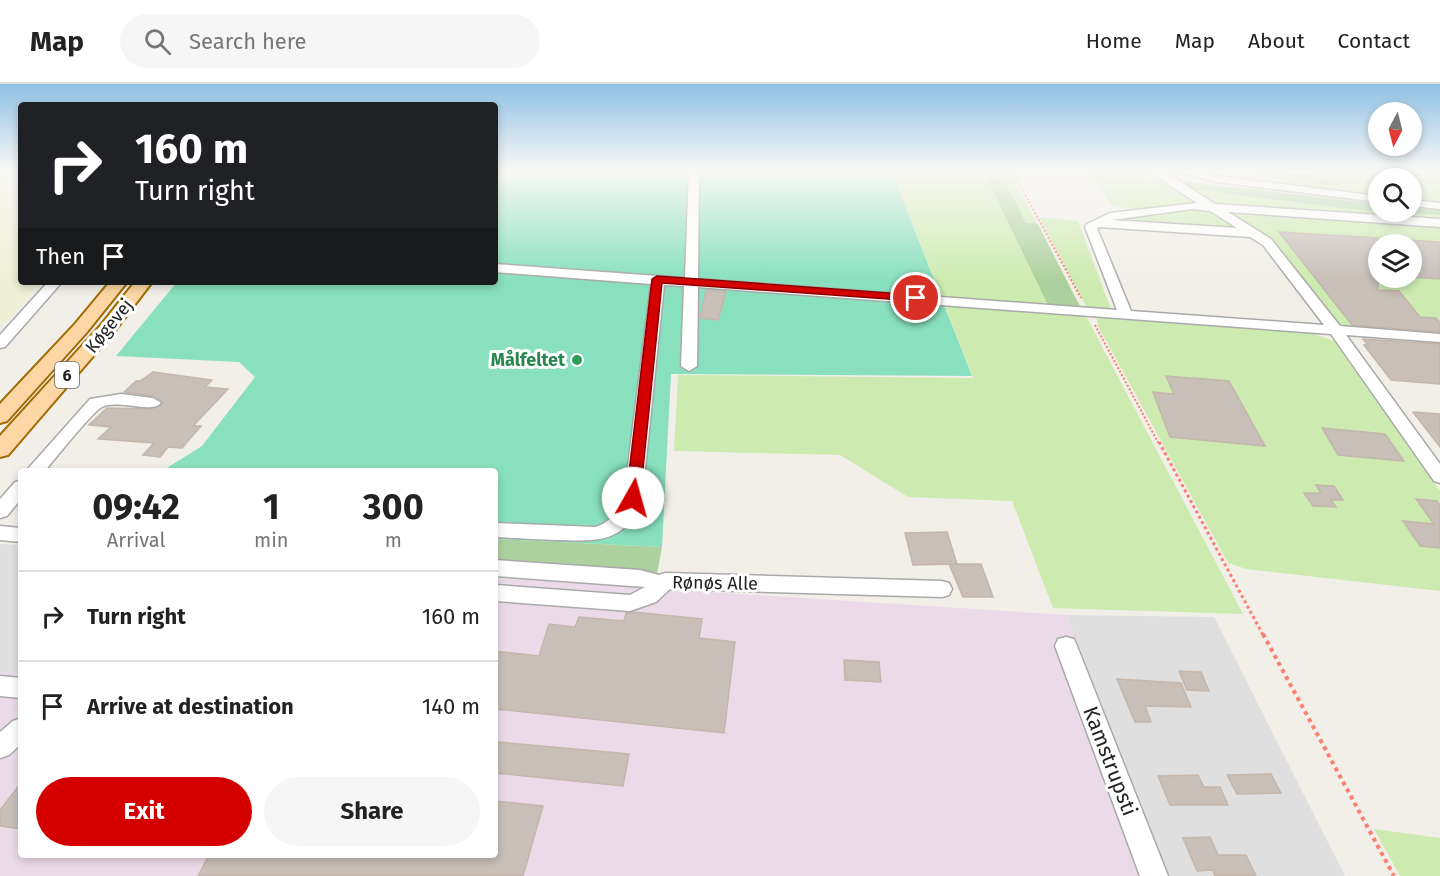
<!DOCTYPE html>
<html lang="en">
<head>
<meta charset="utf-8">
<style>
	:root { --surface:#fff; --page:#f6f6f6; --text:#222; --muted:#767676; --line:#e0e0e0; --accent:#d40000 }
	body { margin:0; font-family:"Fira Sans",sans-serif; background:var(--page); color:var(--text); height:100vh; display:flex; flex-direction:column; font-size:22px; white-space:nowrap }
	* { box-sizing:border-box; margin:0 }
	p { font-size:20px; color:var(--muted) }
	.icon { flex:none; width:33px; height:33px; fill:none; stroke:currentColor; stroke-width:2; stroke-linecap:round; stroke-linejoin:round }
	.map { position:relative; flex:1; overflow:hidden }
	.panel { position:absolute; left:18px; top:384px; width:480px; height:390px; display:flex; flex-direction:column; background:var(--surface); border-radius:6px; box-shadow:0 3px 9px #0003 }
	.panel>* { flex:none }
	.banner { position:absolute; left:18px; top:18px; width:480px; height:183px; border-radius:6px; box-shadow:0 3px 9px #0003; background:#202124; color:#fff; overflow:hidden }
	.needle { width:39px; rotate:187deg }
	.buttons { position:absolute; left:1368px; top:18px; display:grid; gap:12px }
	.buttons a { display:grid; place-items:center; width:54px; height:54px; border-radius:50%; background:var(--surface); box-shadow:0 3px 9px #0003; font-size:30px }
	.pin { position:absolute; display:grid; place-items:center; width:51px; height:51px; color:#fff; margin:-26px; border:3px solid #fff; border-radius:50%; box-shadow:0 2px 6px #0007 }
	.me { position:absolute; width:66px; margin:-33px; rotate:7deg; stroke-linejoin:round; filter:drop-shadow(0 0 4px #0008) }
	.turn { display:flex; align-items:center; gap:21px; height:126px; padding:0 18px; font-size:27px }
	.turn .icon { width:78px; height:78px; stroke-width:2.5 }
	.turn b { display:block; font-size:42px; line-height:51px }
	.then { display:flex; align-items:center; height:57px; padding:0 18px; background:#0003; gap:12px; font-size:22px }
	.eta { display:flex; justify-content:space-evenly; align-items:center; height:102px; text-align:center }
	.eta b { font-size:36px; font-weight:700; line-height:42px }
	.action { display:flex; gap:12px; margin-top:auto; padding:12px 18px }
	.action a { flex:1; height:69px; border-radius:36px; background:var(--accent); color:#fff; font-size:24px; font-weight:700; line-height:69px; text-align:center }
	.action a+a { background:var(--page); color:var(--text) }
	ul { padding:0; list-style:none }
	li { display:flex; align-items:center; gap:18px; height:90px; padding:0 18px; border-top:2px solid var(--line) }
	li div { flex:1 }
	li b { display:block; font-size:22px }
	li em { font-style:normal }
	header { display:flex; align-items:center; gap:36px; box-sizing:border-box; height:84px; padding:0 30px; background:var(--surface); border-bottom:2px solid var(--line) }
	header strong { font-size:28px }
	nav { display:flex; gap:33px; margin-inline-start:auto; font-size:21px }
	.search { width:420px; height:54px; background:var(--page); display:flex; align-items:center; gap:15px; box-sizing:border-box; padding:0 21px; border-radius:33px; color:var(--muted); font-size:22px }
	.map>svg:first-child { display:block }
	.residential { fill:#e0dfdf }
	.industrial { fill:#ebdbe8 }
	.farmland { fill:#eef0d5 }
	.grass { fill:#cdebb0; fill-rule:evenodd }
	.forest { fill:#add19e }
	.pitch { fill:#88e0be }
	.building { fill:#c7bfb8; stroke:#c4b6ab; stroke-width:1.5 }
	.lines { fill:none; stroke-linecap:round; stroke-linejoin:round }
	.minor-casing { stroke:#a9a9a9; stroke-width:3 }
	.major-casing { stroke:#a06b00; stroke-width:4 }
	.path-far2 { stroke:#fa8072; stroke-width:2; stroke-dasharray:2 2; stroke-linecap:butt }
	.path-far1 { stroke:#fa8072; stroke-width:3; stroke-dasharray:3 3; stroke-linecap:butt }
	.path { stroke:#fa8072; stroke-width:4; stroke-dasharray:4 4; stroke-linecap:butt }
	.minor { fill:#fff; fill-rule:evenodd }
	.major { fill:#fcd6a4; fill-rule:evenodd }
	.route { fill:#d40000; stroke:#8a0000; stroke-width:1.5 }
	.leisure-dot { fill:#2e9e5b; stroke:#fff; stroke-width:2 }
	.labels { text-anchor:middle; stroke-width:6; stroke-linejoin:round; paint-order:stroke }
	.shield { fill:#fff; stroke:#646464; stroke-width:1.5 }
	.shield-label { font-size:16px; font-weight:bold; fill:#222 }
	.street-label { font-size:18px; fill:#222; stroke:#fff }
	.leisure-label { font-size:18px; font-weight:bold; fill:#27864d; stroke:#fff; text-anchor:end }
	.near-street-label { font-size:21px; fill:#222; stroke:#fff }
</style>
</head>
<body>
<header>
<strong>Map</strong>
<div class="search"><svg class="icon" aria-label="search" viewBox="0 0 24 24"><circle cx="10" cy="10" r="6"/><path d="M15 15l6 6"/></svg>Search here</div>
<nav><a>Home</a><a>Map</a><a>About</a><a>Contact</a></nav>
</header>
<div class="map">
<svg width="1440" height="792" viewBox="0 0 1440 792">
	<rect width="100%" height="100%" fill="#f2efe9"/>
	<g class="residential">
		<polygon points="0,460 21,461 21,590 0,588"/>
		<polygon points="1067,531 1214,533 1345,792 1168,792"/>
	</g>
	<polygon class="industrial" points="495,494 1067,531 1168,792 0,792 0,588 21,590 21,771 495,771"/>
	<polygon class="farmland" points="0,89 21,90 21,198 40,198 16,227 0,242"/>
	<g class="grass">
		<polygon points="891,86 1009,86 1082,225 942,214"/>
		<polygon points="1250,86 1440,86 1440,119 1412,117 1412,94 1378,94 1378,114 1297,105 1280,95 1259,91"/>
		<polygon points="1091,88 1165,97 1197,120 1136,126 1111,121"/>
		<polygon points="1185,104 1360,126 1440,131 1440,137 1219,123"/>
		<polygon points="1184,125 1214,128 1240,145 1116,138 1115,136"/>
		<path d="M1241,128L1440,142V251L1346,243L1335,237L1274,156L1236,133V130ZM1378,160H1412V194H1378Z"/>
		<polygon points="1039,133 1078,137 1112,228 1088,226"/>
		<polygon points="944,220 1083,231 1087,234 1243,530 1053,524 1012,417 908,413 840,371 674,367 678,291 973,294"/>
		<polygon points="1096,232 1311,249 1334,257 1440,407 1440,507 1246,485 1228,479 1098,242"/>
		<polygon points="1374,745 1440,754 1440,792 1400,792"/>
	</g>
	<g class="forest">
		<polygon points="1274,86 1297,86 1342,102 1313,99"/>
		<polygon points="987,95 1004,96 1026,139 1038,140 1081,225 1049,223"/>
		<polygon points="1173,96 1378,120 1378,128 1412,128 1412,124 1440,126 1440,131 1360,126 1180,104"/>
		<polygon points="495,455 662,463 657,490 495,479"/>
	</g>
	<polygon class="pitch" points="495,86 891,86 972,292 671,290 662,463 495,455 495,387 162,387 202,362 255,293 239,278 116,272 177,198 495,198"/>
	<g class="building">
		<polygon points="1279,148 1378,154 1378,206 1399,207 1420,233 1436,234 1440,239 1440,248 1352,241"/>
		<polygon points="1408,156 1440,158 1440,195 1412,193 1412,160"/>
		<polygon points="706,206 726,207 718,236 700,234"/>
		<polygon points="1363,255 1440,260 1440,300 1391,296 1364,261 1368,261"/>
		<polygon points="153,288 212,296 205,303 228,305 193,342 201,342 182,364 168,363 160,373 143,371 154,359 98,355 111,343 89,341 107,324 150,325 162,321 162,317 153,312 124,308 136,297 140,297"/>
		<polygon points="1166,292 1229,297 1265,362 1170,353 1153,308 1174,310"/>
		<polygon points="1413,328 1440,330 1440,363"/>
		<polygon points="1322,344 1385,350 1404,377 1338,371"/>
		<polygon points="1316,401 1334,402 1343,416 1331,416 1336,423 1313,422 1304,409 1321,409"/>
		<polygon points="1416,415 1437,417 1440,421 1440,464 1420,462 1403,437 1434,440"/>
		<polygon points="947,448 957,480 913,481 905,449"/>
		<polygon points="949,480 981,480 993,513 963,513"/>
		<polygon points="633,528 702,535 699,554 735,558 724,649 495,625 495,567 539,572 549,540 575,543 579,533 624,537 626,529"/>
		<polygon points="844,576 879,578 881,598 845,596"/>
		<polygon points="1179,587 1201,588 1209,607 1187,606"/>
		<polygon points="1117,595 1181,599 1191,623 1145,622 1151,638 1135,638"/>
		<polygon points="498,658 629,670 623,702 495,689 495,668"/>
		<polygon points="1271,690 1281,709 1237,710 1227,691"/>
		<polygon points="1198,691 1204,703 1220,703 1228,721 1170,721 1158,692"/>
		<polygon points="21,699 21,745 0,742 0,726"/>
		<polygon points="495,717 543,722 523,792 198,792 209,771 495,771"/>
		<polygon points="1210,753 1218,771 1246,771 1256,792 1215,792 1213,786 1197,787 1183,754"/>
	</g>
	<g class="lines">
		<g class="minor-casing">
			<g id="minor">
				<path d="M689,86H699L698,195L1117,226L1085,143L1087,140L1110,129L1197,119L1151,89H1120L1115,86H1162L1215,120L1440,135V143L1228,128L1271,155L1340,242L1440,250V258L1346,251L1440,380V399L1434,397L1331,250L698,203L697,282L689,287L681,282L684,202L664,201L642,414C626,460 598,457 556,456C535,455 515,454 495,453V439L596,443C611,437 618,429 624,414L651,200L495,188V180L685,194ZM1192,125L1210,127L1237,144L1112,136ZM1099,143L1250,153L1263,161L1324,241L1131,227L1097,144Z"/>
				<polygon points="1171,86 1192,86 1217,92 1378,112 1378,118 1217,98"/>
				<polygon points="1412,116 1440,119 1440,125 1412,122"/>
				<polygon points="48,198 62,198 5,263 0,264 0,251"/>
				<path d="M121,310L153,314L161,319C152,330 118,315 102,323C93,327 54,376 45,387H26L90,315Z"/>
				<polygon points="21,397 21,415 7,432 0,434 0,415 15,398"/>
				<polygon points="0,442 21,444 21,458 0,456"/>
				<polygon points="495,476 640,486 659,491 665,489 942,497 949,499 952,505 949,511 942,513 670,505 656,518 630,527 495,517 495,501 630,511 645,503 495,492"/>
				<polygon points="1066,553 1074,555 1077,562 1168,792 1140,792 1055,562 1058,555"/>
				<polygon points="0,592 21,594 21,614 0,612"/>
				<polygon points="21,634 21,660 9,671 0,674 0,648 13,637"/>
			</g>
		</g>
		<g class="major-casing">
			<g id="major">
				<polygon points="110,198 127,198 87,248 7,337 0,339 0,320 75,240"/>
				<polygon points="135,198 152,198 113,249 8,371 0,373 0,352 101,241"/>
			</g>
		</g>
		<g class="path-far2">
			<polyline points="1012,86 1081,214"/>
			<polyline points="1095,241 1159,360"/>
		</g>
		<polyline class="path-far1" points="1159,358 1263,551"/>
		<polyline class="path" points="1263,550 1394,792"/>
		<use href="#minor" class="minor"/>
		<use href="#major" class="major"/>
	</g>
	<linearGradient id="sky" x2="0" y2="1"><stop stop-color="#8fc0e4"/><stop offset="0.44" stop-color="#f9f8f5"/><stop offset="1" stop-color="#f9f8f5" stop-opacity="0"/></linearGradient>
	<rect width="1440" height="197" fill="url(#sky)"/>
	<polygon class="route" points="657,192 916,211 922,214 916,217 662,199 640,414 633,419 626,414 652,195"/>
	<circle class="leisure-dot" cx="577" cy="276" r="6"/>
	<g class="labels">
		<rect class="shield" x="55" y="278" width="24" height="26" rx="4.5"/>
		<g class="shield-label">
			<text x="67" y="297">6</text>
		</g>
		<g class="street-label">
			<text transform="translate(109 242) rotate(-51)" y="6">Køgevej</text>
			<text transform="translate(715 499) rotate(1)" y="6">Rønøs Alle</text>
		</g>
		<g class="leisure-label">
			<text x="565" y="282">Målfeltet</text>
		</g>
		<g class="near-street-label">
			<text transform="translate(1110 677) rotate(69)" y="7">Kamstrupsti</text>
		</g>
	</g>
</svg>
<div class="buttons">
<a><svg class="needle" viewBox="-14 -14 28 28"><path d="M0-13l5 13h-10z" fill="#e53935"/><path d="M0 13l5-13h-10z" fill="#767676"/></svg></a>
<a><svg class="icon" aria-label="search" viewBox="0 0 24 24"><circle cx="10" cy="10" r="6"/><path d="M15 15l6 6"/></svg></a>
<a><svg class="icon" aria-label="layers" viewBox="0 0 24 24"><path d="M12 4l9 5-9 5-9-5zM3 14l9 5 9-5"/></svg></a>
</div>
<div class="pin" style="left:916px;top:214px;background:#d93025"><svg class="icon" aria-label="arrive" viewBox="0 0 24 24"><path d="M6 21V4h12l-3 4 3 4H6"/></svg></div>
<svg class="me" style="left:633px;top:414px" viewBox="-20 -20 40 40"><circle r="19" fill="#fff"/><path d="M0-13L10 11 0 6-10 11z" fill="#d40000"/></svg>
<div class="banner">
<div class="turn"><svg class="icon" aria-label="right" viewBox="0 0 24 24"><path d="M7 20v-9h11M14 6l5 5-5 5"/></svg><div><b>160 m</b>Turn right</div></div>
<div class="then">Then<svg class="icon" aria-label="arrive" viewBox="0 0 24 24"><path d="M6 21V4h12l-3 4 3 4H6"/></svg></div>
</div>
<section class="panel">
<div class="eta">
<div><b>09:42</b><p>Arrival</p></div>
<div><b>1</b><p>min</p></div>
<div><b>300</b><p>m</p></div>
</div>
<ul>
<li><svg class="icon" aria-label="right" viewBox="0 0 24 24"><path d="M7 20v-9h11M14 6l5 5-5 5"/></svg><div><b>Turn right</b></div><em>160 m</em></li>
<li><svg class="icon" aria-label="arrive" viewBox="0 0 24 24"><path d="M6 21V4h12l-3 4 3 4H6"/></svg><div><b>Arrive at destination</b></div><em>140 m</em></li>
</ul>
<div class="action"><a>Exit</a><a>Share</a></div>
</section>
</div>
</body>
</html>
